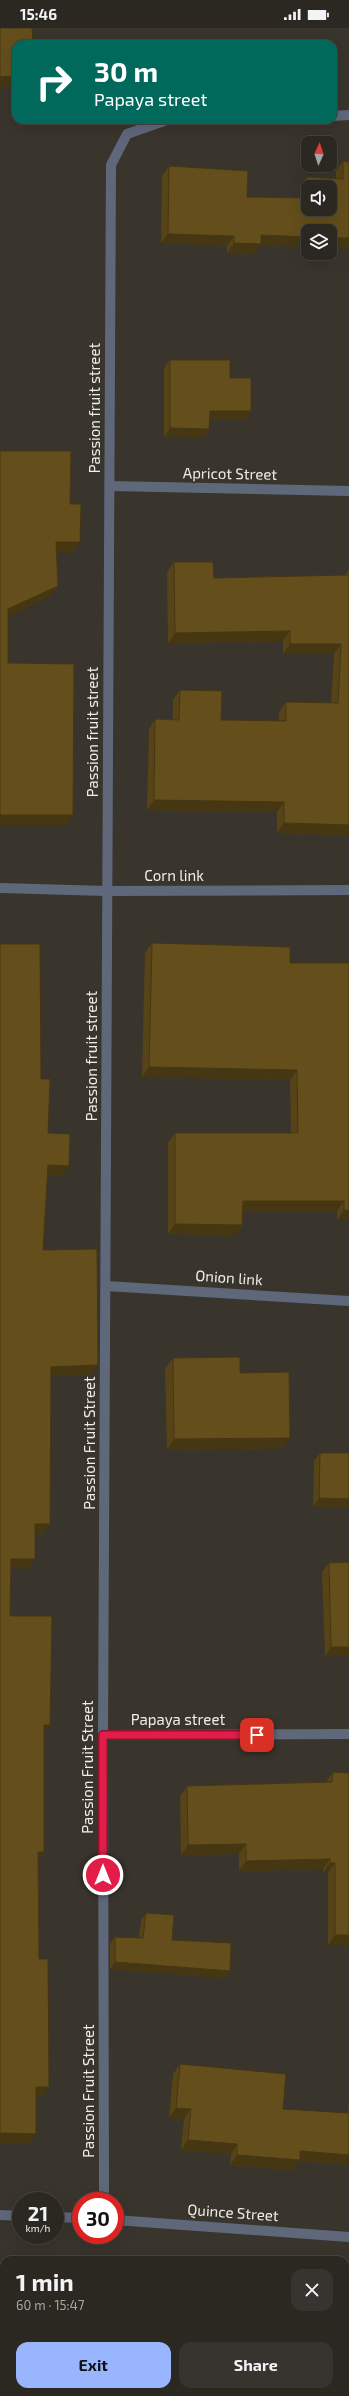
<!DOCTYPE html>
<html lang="en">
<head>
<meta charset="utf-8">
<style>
	:root { --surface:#2b2822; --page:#37342f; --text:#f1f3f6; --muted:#a6a6a5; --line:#474440; --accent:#98b5fd }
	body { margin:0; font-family:"Exo 2",sans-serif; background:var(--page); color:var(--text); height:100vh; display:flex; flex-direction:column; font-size:15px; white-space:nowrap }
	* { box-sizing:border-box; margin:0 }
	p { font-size:13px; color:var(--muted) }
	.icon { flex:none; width:22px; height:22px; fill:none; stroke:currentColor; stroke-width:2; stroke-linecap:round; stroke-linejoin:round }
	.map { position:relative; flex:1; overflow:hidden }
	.drawer { position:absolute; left:0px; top:2228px; width:349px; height:140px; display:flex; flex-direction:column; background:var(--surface); border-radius:12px 12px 0 0; box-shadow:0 4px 16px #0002,0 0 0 1px var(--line) }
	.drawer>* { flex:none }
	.guide { position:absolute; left:12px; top:12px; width:325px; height:84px; border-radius:12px; box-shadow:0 4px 16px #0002,0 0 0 1px var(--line); background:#00695c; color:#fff; overflow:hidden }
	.needle { width:26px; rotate:3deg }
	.buttons { position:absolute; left:301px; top:108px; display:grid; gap:8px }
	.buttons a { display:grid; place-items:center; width:36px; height:36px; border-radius:8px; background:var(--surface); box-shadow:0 4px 16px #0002,0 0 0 1px var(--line); font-size:20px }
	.speed { position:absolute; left:12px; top:2164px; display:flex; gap:8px; font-size:20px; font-weight:700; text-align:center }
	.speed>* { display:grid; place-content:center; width:52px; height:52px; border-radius:50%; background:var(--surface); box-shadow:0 4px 16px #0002,0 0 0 1px var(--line); line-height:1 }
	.speed small { font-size:10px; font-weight:400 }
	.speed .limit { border:6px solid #d22; background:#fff; color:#111 }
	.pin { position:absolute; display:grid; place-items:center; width:34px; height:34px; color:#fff; margin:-17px; border-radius:8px; box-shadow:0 2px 6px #0006 }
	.me { position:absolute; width:44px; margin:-22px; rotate:0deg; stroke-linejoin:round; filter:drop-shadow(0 0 3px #0008) }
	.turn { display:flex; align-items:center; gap:14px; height:84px; padding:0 16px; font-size:18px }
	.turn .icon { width:52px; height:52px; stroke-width:2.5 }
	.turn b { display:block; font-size:28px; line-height:34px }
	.round { display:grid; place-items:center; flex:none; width:42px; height:42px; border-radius:12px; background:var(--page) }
	.overview { display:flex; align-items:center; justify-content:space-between; height:68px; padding:0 16px }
	h1 { font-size:24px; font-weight:700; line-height:30px }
	.primary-button { display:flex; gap:8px; margin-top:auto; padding:8px 16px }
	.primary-button a { flex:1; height:46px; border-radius:12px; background:var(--accent); color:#111; font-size:16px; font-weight:700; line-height:46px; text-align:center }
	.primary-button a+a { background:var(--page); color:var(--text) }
	.status { display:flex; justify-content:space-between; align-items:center; height:28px; padding:0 20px; background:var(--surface); direction:ltr }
	.status svg { height:11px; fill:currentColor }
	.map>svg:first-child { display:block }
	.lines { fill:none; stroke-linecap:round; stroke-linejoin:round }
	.minor { stroke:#5f687b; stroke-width:10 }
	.wall { fill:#564317 }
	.shaded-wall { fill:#463713 }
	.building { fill:#644e1b; stroke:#463713; fill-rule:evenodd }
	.route-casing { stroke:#92132f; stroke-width:10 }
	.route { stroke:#e11d48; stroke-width:7 }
	.labels { text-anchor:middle; stroke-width:4; stroke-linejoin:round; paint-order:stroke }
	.street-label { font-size:15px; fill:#efede8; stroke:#39352d }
</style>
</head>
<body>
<div class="status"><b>15:46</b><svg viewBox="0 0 49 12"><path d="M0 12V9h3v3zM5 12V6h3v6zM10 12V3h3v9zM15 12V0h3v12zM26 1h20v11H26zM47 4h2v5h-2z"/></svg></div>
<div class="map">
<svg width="349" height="2368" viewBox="0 0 349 2368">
	<rect width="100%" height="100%" fill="#39352d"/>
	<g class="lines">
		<g class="minor">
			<polyline points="333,88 349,87"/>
			<polyline points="110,458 349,463"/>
			<polyline points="0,860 107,863 349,862"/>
			<polyline points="106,1258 349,1273"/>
			<polyline points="103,1707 349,1706"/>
			<polyline points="104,2173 103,1707 111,137 127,106 167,92"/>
			<polyline points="0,2187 21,2188"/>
			<polyline points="55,2189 81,2190"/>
			<polyline points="115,2192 349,2209"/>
		</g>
	</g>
	<g class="wall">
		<polygon points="343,133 349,134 349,220 260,217 254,226 227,225 227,218 161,215 162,148 169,138 247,169 300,170 301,159 307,149 336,150 336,143"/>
		<polygon points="170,332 230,350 251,383 245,392 210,391 209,401 203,409 164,409 164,340"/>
		<polygon points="174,534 214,550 345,547 349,541 349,807 277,805 277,784 147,782 149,701 155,691 173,691 173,672 180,662 221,692 279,693 279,684 286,674 331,675 334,626 283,626 283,613 168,615 167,544"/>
		<polygon points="152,915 290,935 349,935 349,1192 337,1192 337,1183 243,1183 242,1197 235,1207 168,1206 168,1115 175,1105 291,1105 290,1052 142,1049 145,925"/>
		<polygon points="173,1330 240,1345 290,1410 283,1420 167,1422 165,1341"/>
		<polygon points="320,1425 349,1480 313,1479 314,1433"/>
		<polygon points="349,1534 349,1628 325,1628 322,1544 329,1535"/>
		<polygon points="333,1744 349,1917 328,1917 328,1845 323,1845 323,1841 239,1843 239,1826 181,1827 180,1768 187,1758 326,1754"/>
		<polygon points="146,1885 172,1912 225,1950 110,1941 110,1916 115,1909 139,1910 141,1892"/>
		<polygon points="180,2036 283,2081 348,2085 349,2075 349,2137 299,2133 293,2142 230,2137 231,2126 181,2122 184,2091 169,2090 173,2046"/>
		<polygon points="4,2275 4,2346 0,2345 0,2281"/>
		<rect x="26" y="2364" width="102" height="4"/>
	</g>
	<g class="shaded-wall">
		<polygon points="16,48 16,58 0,59 0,49"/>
		<polygon points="168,206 234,208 227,218 161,215"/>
		<polygon points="261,207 308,209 308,219 260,217 254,226 227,225 234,215"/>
		<rect x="330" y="210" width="19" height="10"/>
		<polygon points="210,383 251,383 245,392 204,391"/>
		<polygon points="170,400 209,401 203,409 164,409"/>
		<polygon points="56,514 80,514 73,525 48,524"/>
		<polygon points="58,558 51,568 1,592 8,581"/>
		<polygon points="290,603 283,613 168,615 175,605"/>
		<polygon points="290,616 341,616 334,626 283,626"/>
		<polygon points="154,772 284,774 277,784 147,782"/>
		<polygon points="0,787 73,787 65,798 0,797"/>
		<polygon points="284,795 349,797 349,807 277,805"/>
		<polygon points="149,1039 297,1042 290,1052 142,1049"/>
		<polygon points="48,1137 69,1138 62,1148 41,1147"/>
		<polygon points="243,1173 344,1173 337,1183 236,1183"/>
		<polygon points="344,1182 349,1182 349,1192 337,1192"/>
		<polygon points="175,1196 242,1197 235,1207 168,1206"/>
		<polygon points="98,1337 91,1347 44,1348 51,1339"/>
		<polygon points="290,1410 283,1420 167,1422 174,1411"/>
		<polygon points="319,1470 349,1471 349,1480 313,1479"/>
		<polygon points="35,1496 50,1496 43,1506 28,1506"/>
		<polygon points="11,1531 35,1531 28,1541 4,1540"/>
		<polygon points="331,1619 349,1619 349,1628 325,1628"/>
		<polygon points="44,1697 50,1697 43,1706"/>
		<polygon points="246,1816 239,1826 181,1827 188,1817"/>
		<polygon points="38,1824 44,1824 37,1834"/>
		<polygon points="330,1831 323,1841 239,1843 246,1833"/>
		<polygon points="330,1835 335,1835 328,1845 323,1845"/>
		<polygon points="335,1907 349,1907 349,1917 328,1917"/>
		<polygon points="115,1934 230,1943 225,1950 110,1941"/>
		<polygon points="36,2059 49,2059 43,2068 29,2068"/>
		<polygon points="176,2080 191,2081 184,2091 169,2090"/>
		<polygon points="0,2105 36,2106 29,2116 0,2115"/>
		<polygon points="188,2112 237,2116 231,2126 181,2122"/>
		<polygon points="300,2123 349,2127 349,2137 299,2133 293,2142 230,2137 237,2127"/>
		<polygon points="0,2330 4,2331 0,2336"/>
		<polygon points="4,2335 4,2346 0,2345 0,2341"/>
		<rect x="345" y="2346" width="4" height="11"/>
	</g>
	<g class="building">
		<polygon points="0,0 32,0 33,16 16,16 16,48 0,49"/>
		<path d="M343,133L349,134V210H330V203H308V209L261,207V216L234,215V208L168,206L169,138L248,143L247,169L306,170L307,149L343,151ZM308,159H330V181H308Z"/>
		<polygon points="170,332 230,332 230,350 251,350 251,383 210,383 209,401 170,400"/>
		<polygon points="0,423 71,423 70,476 81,476 80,514 56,514 58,558 8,581 8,635 74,636 73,787 0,787 0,788"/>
		<polygon points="174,534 213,534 214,550 349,547 349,797 284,795 284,774 154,772 155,691 179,692 180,662 222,663 221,692 286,693 286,674 338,675 341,616 290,616 290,603 175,605"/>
		<polygon points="152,915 290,919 290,935 349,935 349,1182 344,1182 344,1173 243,1173 242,1197 175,1196 175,1105 298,1105 297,1042 149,1039"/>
		<polygon points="0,916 40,916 41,1051 50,1051 48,1105 70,1106 69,1138 48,1137 43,1222 97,1221 98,1337 51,1339 50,1496 35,1496 35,1531 11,1531 10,1588 52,1588 50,1697 44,1697 44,1824 38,1824 39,1931 48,1931 49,2059 36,2059 36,2106 0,2105"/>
		<polygon points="240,1329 240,1345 289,1344 290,1410 174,1411 173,1330"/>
		<polygon points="320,1425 349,1425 349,1471 319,1470"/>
		<polygon points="349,1534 349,1619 331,1619 329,1535"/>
		<polygon points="333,1744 349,1745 349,1907 335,1907 335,1835 330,1835 330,1831 246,1833 246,1816 188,1817 187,1758 332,1754"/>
		<polygon points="146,1885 174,1887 172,1912 231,1915 230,1943 115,1934 115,1909 143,1910"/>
		<polygon points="180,2036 286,2046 283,2081 349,2085 349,2127 300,2123 300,2132 237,2127 237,2116 188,2112 191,2081 176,2080"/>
		<rect x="345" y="2276" width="4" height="70"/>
		<polygon points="0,2302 4,2302 4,2331 0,2330"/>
		<rect x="33" y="2364" width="95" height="4"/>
	</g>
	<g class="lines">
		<g class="route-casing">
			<polyline id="route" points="103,1847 103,1707 257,1707"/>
		</g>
		<use href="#route" class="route"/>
	</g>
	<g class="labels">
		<g class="street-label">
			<text transform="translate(95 380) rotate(-90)" y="5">Passion fruit street</text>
			<text transform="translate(230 446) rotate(1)" y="5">Apricot Street</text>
			<text transform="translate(93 704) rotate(-90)" y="5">Passion fruit street</text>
			<text x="174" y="853">Corn link</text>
			<text transform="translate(92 1028) rotate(-90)" y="5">Passion fruit street</text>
			<text transform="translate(229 1250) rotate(4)" y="5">Onion link</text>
			<text transform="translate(90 1415) rotate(-90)" y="5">Passion Fruit Street</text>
			<text x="178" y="1697">Papaya street</text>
			<text transform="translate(88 1739) rotate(-90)" y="5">Passion Fruit Street</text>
			<text transform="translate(89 2063) rotate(-90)" y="5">Passion Fruit Street</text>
			<text transform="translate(233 2185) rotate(4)" y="5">Quince Street</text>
		</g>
	</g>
</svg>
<div class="buttons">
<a><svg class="needle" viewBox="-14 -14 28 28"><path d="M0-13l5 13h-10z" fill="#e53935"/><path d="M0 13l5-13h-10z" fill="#a6a6a5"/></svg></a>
<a><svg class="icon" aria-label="sound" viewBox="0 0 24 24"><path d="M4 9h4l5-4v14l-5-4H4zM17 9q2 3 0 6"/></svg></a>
<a><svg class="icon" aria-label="layers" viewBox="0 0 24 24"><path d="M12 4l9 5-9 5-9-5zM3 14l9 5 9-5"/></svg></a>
</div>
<div class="speed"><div>21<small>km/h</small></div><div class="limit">30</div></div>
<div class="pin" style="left:257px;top:1707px;background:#d93025"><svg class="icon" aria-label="arrive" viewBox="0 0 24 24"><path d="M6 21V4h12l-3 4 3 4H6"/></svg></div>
<svg class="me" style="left:103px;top:1847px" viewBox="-20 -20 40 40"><circle r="17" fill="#e11d48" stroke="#fff" stroke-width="3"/><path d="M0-11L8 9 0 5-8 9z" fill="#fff"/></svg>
<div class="guide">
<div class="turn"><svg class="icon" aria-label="right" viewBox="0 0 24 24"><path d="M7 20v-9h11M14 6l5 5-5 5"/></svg><div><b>30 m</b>Papaya street</div></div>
</div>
<section class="drawer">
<div class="overview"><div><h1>1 min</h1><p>60 m · 15:47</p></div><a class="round"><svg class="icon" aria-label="close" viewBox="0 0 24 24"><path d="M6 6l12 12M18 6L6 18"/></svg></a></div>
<div class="primary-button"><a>Exit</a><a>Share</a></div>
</section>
</div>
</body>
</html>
